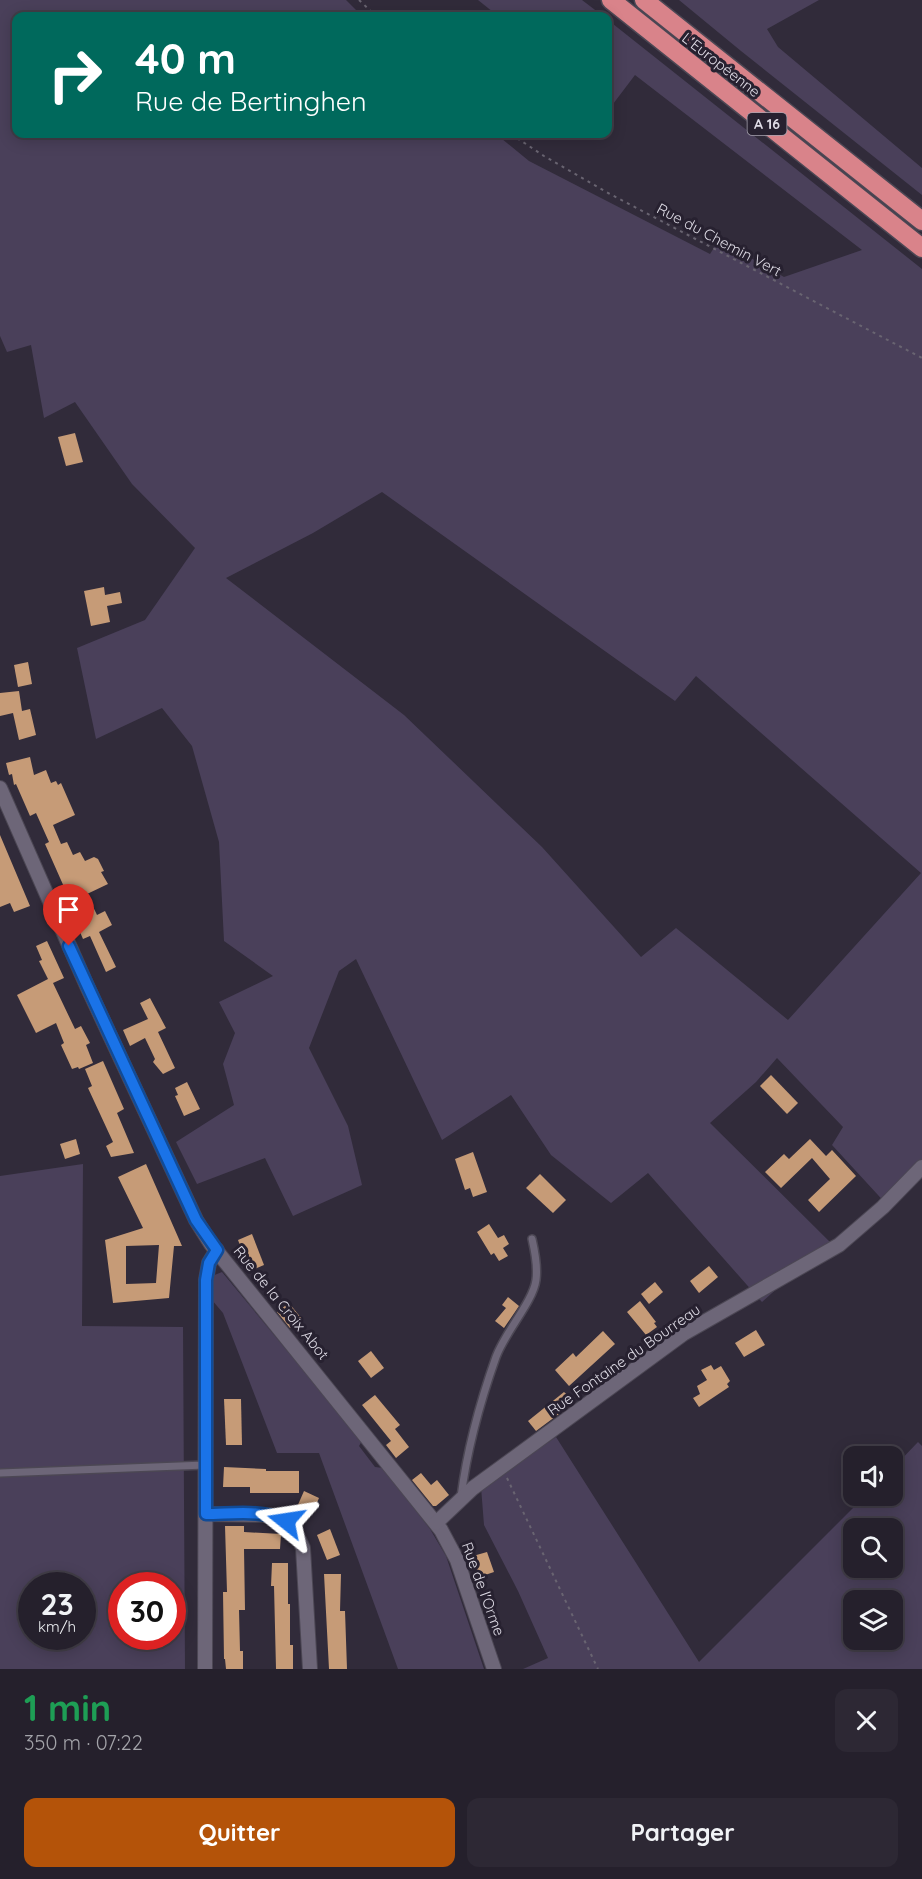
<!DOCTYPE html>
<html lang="fr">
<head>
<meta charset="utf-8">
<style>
	:root { --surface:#25202c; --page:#2d2834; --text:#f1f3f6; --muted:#a3a3a9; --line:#423e48; --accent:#b45309 }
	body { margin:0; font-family:Quicksand,sans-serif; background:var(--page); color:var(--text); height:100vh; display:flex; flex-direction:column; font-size:22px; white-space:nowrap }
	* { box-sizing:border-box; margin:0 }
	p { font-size:20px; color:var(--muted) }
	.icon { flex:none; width:33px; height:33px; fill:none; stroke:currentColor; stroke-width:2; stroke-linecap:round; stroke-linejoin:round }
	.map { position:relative; height:1669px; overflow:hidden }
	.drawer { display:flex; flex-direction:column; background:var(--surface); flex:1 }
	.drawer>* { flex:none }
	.top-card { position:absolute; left:12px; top:12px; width:600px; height:126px; border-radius:12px; box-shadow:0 3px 15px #0003,0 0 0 2px var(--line); background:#00695c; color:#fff; overflow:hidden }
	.fabs { position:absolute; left:843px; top:1446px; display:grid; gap:12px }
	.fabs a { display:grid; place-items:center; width:60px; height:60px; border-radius:12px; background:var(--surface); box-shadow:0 3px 15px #0003,0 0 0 2px var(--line); font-size:30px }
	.speed { position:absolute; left:18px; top:1572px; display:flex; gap:12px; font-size:30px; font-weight:700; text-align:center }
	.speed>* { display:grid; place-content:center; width:78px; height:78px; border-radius:50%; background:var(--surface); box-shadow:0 3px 15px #0003,0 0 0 2px var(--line); line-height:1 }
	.speed small { font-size:15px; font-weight:400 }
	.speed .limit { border:9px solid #d22; background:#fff; color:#111 }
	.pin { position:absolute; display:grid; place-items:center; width:51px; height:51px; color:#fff; margin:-62px -26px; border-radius:50% 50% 50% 0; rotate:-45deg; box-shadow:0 0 6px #0007 }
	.pin .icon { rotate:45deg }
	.me { position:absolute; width:66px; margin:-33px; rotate:285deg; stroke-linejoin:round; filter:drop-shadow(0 0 4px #0008) }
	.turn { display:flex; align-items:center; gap:21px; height:126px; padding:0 24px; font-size:27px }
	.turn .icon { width:78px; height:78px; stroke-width:2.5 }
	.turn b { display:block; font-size:42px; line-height:51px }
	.round { display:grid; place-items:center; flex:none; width:63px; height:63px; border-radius:12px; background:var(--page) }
	.overview { display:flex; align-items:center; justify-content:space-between; height:102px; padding:0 24px }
	h1 { font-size:36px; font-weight:700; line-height:45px; color:#1e9e55 }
	.cta { display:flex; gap:12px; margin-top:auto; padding:12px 24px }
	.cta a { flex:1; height:69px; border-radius:12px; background:var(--accent); color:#fff; font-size:24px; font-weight:700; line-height:69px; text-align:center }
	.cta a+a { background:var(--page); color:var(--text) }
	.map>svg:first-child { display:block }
	.green { fill:#4a405a; fill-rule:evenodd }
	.building { fill:#c69b77; fill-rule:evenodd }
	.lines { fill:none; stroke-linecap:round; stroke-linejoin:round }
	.service-casing { stroke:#4c4754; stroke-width:10 }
	.minor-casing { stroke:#4c4754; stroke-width:16 }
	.motorway-casing { stroke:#4c4754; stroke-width:21 }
	.path { stroke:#696471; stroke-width:2; stroke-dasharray:3 4.5; stroke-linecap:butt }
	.service { stroke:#6d6678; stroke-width:7 }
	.minor { stroke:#6d6678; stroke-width:14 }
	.motorway { stroke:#d9838a; stroke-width:18 }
	.route-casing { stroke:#114b97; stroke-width:15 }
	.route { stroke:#1a73e8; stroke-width:10 }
	.labels { text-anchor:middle; stroke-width:6; stroke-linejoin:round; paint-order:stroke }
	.shield { fill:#272130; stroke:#a7a3af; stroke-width:1.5 }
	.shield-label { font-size:14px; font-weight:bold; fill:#dedbe5 }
	.street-label { font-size:15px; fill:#dedbe5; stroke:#272130 }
</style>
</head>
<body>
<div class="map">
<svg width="922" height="1669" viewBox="0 0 922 1669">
	<rect width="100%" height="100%" fill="#312b3a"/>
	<g class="green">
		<path d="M0,0H346L362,16H16V134H496L529,161L710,254L719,240L784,277L862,250L635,75L610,108L608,105V20L922,269V1176L889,1207L832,1145L843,1127L777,1058L756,1082L710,1123L838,1250L781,1285L762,1302L648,1173L611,1203L551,1155L511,1095L442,1140L356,959L339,971L309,1048L348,1126L362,1185L293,1216L265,1158L197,1184L176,1142L234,1105L223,1064L235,1033L219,1002L273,976L224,941L219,842L192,746L162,708L96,739L77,648L145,620L195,548L132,484L75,402L44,418L31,345L7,352L0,336ZM382,492L675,701L696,676L921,873L788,1020L676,928L641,957L542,847L404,715L226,578L313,533Z"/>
		<polygon points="478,0 582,0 603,16 498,16"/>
		<polygon points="679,0 819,0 767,29 778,47 922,168 922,195 741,51"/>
		<path d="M83,1164L82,1326L183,1327L185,1669H0V1176ZM32,1586H82V1636H32ZM122,1586H172V1636H122Z"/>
		<polygon points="222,1272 362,1441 359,1446 375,1467 383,1468 430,1529 446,1556 484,1669 398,1669 319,1453 277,1453 223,1313 212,1300 212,1276"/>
		<path d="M556,1437L699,1662L865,1496H892L893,1468L918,1442L922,1446V1669H523L548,1658L518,1591L484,1525L481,1487ZM854,1528H892V1568H854ZM854,1600H892V1640H854Z"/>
	</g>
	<g class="building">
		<polygon points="75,433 83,462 66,466 58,437"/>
		<polygon points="104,587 105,595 120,592 122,603 107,606 110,622 91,626 84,591"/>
		<polygon points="28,662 32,684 18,687 14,665"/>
		<polygon points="19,691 22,711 30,709 36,735 19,740 13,713 0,716 0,693"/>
		<polygon points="30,757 34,775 46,770 51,783 56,781 58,785 61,783 75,815 53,825 61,844 67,842 73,855 80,852 85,861 94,857 98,859 104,871 101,872 108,884 87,894 97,915 105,911 112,925 99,932 116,967 106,972 90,936 83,939 77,925 80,923 45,844 49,842 36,813 30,816 16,784 14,785 12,774 9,775 6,763"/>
		<polygon points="0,835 30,906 14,912 10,903 0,907"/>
		<polygon points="47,941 64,978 53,983 75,1029 81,1026 90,1043 86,1045 93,1063 79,1069 78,1067 72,1069 61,1045 64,1043 56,1023 36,1033 17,995 48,979 39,961 42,960 36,946"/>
		<polygon points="150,998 166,1028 158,1032 175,1068 163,1074 153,1062 155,1059 145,1038 130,1046 123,1030 148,1019 140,1003"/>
		<polygon points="103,1061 124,1109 117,1113 134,1153 111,1157 106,1146 113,1142 88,1088 92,1086 85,1069"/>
		<polygon points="771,1075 798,1103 787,1114 760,1086"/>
		<polygon points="187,1082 200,1109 184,1116 175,1096 178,1095 175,1088"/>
		<polygon points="76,1139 80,1154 65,1159 60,1144"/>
		<polygon points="810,1139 826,1156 832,1150 856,1176 819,1212 808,1200 830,1179 812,1158 781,1188 765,1172 784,1154 789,1159"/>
		<polygon points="473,1152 487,1192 473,1197 470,1188 465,1190 455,1159"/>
		<path d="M146,1164L182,1246H174L169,1298L113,1303L105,1240L143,1228L118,1177ZM159,1245L156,1283L126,1284V1246Z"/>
		<polygon points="540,1174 566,1200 553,1213 526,1188"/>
		<polygon points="489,1224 498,1238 504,1235 509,1244 503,1248 508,1256 499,1261 494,1253 491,1255 477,1232"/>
		<polygon points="252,1234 264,1265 250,1271 238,1240"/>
		<polygon points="709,1266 718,1277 699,1293 690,1281"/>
		<polygon points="655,1282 663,1292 649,1304 641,1294"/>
		<polygon points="508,1297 519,1306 504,1328 495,1321 506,1308 502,1305"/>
		<polygon points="640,1301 656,1322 654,1323 657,1327 646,1335 627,1312"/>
		<polygon points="289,1303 301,1318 290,1328 277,1312"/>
		<polygon points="756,1330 765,1345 744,1357 735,1343"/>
		<polygon points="603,1331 615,1344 569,1386 555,1370 573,1353 576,1357"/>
		<polygon points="371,1351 384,1368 371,1378 358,1361"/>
		<polygon points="711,1365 714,1370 721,1366 730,1381 727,1384 729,1387 699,1407 693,1398 700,1394 697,1386 707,1380 701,1370"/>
		<polygon points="564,1392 575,1402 536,1431 528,1421"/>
		<polygon points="375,1395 400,1425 395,1429 409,1447 396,1458 386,1445 391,1441 362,1405"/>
		<polygon points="224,1399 241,1399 242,1445 226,1445"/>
		<polygon points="224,1467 266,1469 266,1471 299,1471 299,1493 250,1493 250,1487 223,1487"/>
		<polygon points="421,1473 431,1485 437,1480 449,1495 436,1506 433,1506 412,1480"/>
		<polygon points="304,1491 319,1498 312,1514 297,1507"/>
		<polygon points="225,1526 244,1526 244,1532 281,1534 280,1549 244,1549 245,1610 239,1610 240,1651 243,1651 243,1669 226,1669 225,1659 224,1659 223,1592 227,1592"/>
		<polygon points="330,1529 340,1555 327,1560 317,1535"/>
		<polygon points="487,1552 494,1572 479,1577 473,1556"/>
		<polygon points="272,1563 288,1563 288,1604 290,1604 290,1645 293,1645 293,1669 276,1669 274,1586 271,1586"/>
		<polygon points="324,1574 341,1574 340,1611 345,1611 347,1669 329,1669"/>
	</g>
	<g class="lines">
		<g class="service-casing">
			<g id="service">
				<polyline points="0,1473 205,1465"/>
				<path d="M461,1497C467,1450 480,1402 496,1357C505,1332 533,1302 536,1280C538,1266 535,1252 532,1239"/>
			</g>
		</g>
		<g class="minor-casing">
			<g id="minor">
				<polyline points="0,788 87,986 196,1220 211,1244 441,1530 457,1560 494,1669"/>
				<polyline points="206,1514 270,1515 286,1521 294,1529 303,1548 310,1669"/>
				<polyline points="436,1523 473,1488 683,1334 839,1245 883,1207 922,1167"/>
				<polyline points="205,1669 206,1280 209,1263 217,1250"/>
			</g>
		</g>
		<g class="motorway-casing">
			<g id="motorway">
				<polyline points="611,0 922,248"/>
				<polyline points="644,0 922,221"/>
			</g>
		</g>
		<g class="path">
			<polyline points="359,0 376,16"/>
			<polyline points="511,134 544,156 608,193 922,358"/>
			<polyline points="507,1478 598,1669"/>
		</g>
		<use href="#service" class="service"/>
		<use href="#minor" class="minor"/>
		<use href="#motorway" class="motorway"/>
	</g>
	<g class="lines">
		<g class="route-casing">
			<path id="route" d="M69,946L196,1220L217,1250L209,1263L206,1280V1514C232,1514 262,1509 286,1521"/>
		</g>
		<use href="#route" class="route"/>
	</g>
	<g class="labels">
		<rect class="shield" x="747.5" y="113" width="39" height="22" rx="4.5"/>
		<g class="shield-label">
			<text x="767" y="129">A 16</text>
		</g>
		<g class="street-label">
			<text transform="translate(721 65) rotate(38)" y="5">L'Européenne</text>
			<text transform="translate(719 240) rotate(28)" y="5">Rue du Chemin Vert</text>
			<text transform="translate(281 1303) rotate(51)" y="5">Rue de la Croix Abot</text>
			<text transform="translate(624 1360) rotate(-35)" y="5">Rue Fontaine du Bourreau</text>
			<text transform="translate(483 1589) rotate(70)" y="5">Rue de l'Orme</text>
		</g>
	</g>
</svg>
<div class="fabs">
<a><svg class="icon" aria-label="sound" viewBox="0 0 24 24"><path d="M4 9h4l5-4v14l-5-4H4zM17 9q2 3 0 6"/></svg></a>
<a><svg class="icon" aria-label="search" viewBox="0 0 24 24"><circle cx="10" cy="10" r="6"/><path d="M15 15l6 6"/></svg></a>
<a><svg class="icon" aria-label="layers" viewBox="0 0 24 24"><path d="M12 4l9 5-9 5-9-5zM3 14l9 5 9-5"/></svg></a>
</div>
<div class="speed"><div>23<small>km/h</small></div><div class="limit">30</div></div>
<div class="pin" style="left:69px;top:946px;background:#d93025"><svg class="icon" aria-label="arrive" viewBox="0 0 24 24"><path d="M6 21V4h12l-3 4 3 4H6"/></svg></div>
<svg class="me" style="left:286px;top:1521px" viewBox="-20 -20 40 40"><path d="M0-17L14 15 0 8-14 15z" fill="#1a73e8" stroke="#fff" stroke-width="4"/></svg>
<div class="top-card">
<div class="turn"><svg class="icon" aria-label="right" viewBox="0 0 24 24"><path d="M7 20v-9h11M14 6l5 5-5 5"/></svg><div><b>40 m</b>Rue de Bertinghen</div></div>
</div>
</div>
<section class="drawer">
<div class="overview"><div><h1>1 min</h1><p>350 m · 07:22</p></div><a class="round"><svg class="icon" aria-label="close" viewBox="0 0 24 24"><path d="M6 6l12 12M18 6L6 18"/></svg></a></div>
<div class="cta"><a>Quitter</a><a>Partager</a></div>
</section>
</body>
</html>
